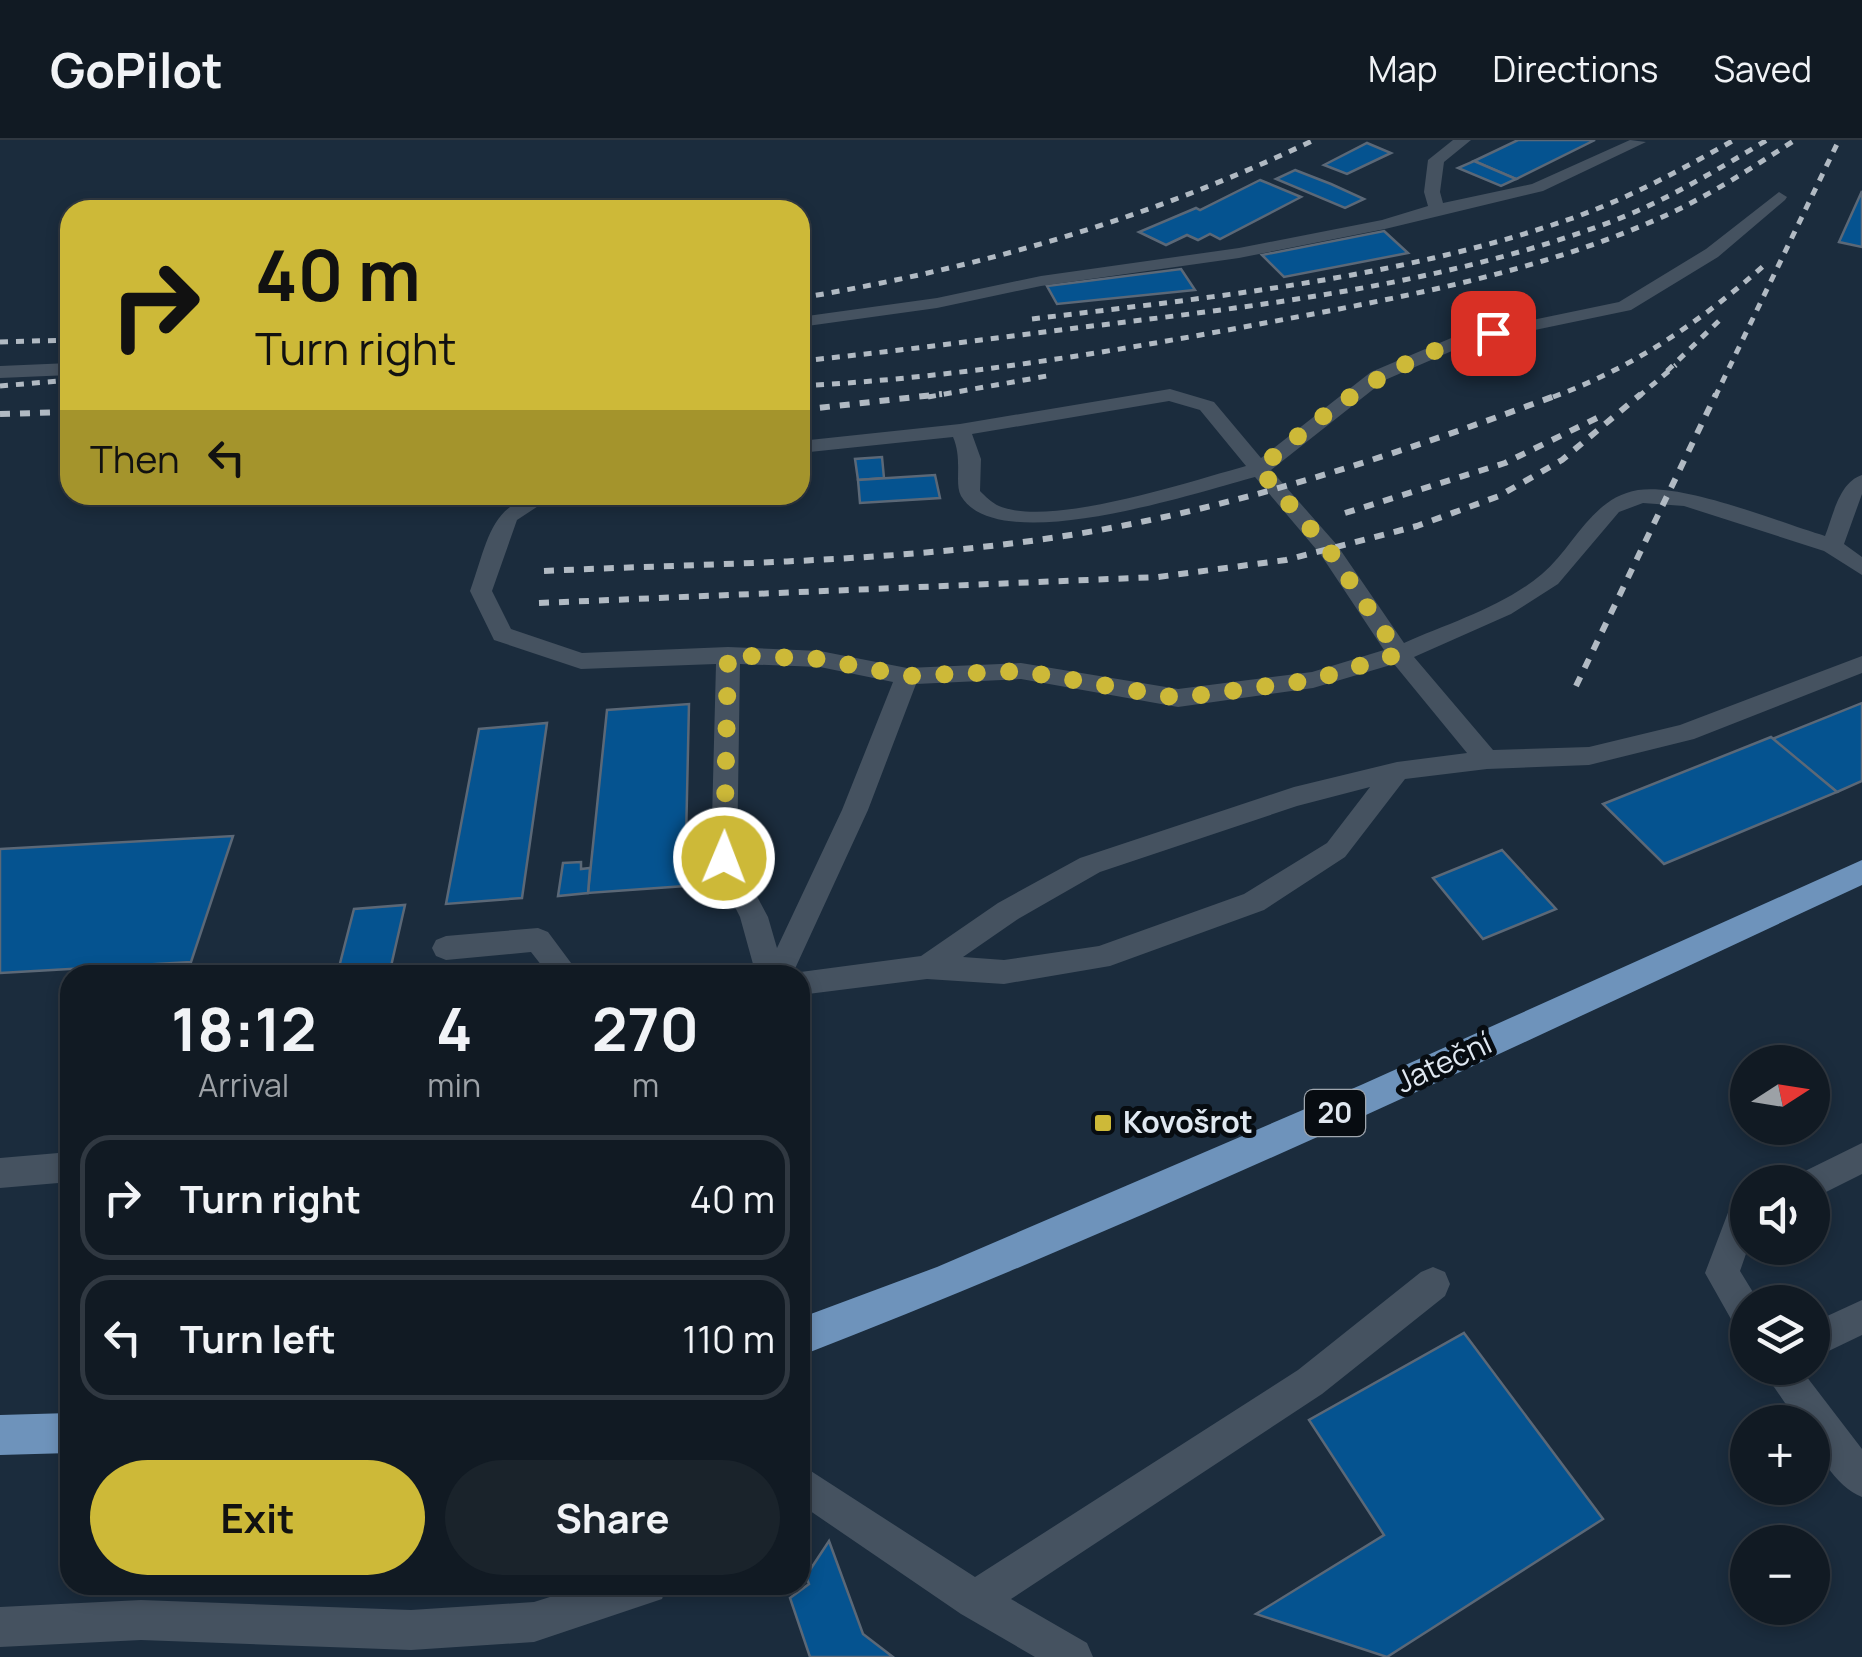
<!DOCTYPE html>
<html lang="en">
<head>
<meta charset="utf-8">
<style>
	:root { --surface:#111a23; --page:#1a232b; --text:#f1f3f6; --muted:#9ca1a6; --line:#303841; --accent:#cdb938 }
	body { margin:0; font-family:Manrope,sans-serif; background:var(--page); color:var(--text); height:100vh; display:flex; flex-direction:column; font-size:38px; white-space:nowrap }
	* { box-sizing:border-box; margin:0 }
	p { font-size:32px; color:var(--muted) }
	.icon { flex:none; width:55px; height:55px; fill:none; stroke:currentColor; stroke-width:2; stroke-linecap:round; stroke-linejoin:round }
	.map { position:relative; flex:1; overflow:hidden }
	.details { position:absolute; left:60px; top:825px; width:750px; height:630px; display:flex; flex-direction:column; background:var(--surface); border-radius:30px; box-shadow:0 5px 15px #0003,0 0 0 2px var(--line) }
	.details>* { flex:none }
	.banner { position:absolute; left:60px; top:60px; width:750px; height:305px; border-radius:30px; box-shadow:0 5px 15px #0003,0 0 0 2px var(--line); background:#cdb938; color:#111; overflow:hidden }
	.needle { width:65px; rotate:78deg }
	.buttons { position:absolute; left:1730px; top:905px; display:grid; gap:20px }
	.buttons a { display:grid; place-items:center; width:100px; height:100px; border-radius:50%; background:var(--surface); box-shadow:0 5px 15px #0003,0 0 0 2px var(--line); font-size:50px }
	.pin { position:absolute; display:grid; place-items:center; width:85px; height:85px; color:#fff; margin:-42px; border-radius:20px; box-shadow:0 5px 15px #0006 }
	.me { position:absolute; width:110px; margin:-55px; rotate:1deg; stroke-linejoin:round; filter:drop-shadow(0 0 8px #0008) }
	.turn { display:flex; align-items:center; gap:35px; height:210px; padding:0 30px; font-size:45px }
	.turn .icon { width:130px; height:130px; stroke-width:2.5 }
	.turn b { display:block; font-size:70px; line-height:85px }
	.then { display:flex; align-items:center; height:95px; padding:0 30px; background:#0003; gap:20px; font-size:38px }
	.eta { display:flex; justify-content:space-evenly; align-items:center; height:170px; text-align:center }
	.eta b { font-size:60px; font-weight:700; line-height:70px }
	.cta { display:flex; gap:20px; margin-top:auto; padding:20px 30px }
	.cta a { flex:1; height:115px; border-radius:60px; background:var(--accent); color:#111; font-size:40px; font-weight:700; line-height:115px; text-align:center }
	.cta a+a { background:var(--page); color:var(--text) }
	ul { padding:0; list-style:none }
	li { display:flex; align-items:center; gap:30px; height:125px; margin:0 20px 15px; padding:0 10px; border:5px solid var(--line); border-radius:30px }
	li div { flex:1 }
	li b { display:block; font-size:38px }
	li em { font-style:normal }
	header { display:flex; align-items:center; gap:60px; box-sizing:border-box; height:140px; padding:0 50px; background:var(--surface); border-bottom:2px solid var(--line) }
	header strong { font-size:48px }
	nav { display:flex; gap:55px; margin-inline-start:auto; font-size:35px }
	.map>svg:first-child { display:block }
	.built { fill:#1b2c3d; fill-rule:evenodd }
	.building { fill:#055390; stroke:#5b6877; stroke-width:2.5 }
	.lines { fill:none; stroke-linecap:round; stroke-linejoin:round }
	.lane { fill:#455260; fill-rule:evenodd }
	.primary { fill:#6e93bb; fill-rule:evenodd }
	.rail-far1 { stroke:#b1bac3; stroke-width:5; stroke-dasharray:8 8; stroke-linecap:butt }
	.rail { stroke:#b1bac3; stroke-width:6; stroke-dasharray:10 10; stroke-linecap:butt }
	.route { stroke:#cdb938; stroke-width:18; stroke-dasharray:0 32.4 }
	.poi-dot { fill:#cdb938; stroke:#070c11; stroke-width:4 }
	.labels { text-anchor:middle; stroke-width:10; stroke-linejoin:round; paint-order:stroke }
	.shield { fill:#070c11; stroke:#9fa6ae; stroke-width:2.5 }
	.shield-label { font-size:28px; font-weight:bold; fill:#e0e8f1 }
	.street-label { font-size:30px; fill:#e0e8f1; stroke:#070c11 }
	.poi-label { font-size:30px; font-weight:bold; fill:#e0e8f1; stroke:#070c11; text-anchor:start }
</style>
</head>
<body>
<header>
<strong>GoPilot</strong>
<nav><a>Map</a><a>Directions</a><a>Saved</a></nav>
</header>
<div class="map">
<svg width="1862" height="1517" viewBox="0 0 1862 1517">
	<rect width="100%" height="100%" fill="#17232f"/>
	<path class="built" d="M0,0H1862V1517H0ZM70,70H800V355H70ZM70,835H800V1445H70ZM1748,922H1812V988H1748ZM1748,1042H1812V1108H1748ZM1748,1162H1812V1228H1748ZM1748,1282H1812V1348H1748ZM1748,1402H1812V1468H1748Z"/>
	<g class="building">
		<polygon points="1518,0 1595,0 1516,39 1474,21"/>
		<polygon points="1367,3 1391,13 1347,34 1324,25"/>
		<polygon points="1474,21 1516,39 1501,46 1458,28"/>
		<polygon points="1295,30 1331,44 1364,59 1345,68 1276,39"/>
		<polygon points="1260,40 1301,57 1220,99 1210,94 1198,100 1187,95 1166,105 1139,92 1196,68 1200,70"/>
		<polygon points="1862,51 1862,107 1839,102"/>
		<polygon points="1384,91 1408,113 1284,137 1262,115"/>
		<polygon points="1181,129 1195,150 1057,164 1047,146"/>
		<polygon points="882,317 884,338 858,340 855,319"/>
		<polygon points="935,335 940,358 860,363 858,340"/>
		<polygon points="1862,563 1862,641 1837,652 1772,599"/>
		<polygon points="689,564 685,746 588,753 607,570"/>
		<polygon points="547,583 522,758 446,764 479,589"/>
		<polygon points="1771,597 1837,652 1664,724 1603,664"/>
		<polygon points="233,696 191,822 0,833 0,709"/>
		<polygon points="1502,710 1556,769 1483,799 1433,738"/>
		<polygon points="581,722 581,729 590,728 588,753 558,756 563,723"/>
		<polygon points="405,765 389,835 337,835 354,769"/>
		<polygon points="1464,1193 1603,1379 1387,1517 1256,1474 1384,1395 1309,1280"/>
		<polygon points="829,1401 863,1494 893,1517 810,1517 790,1458 809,1444 806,1436"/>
	</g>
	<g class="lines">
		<g class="lane">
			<polygon points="1453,0 1471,0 1444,22 1440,52 1443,63 1532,44 1630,0 1646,2 1543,51 1385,89 1239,118 1041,146 937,168 800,187 800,177 937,158 1041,136 1239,108 1382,80 1428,66 1424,52 1428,20"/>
			<path d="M1779,52L1787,57L1785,60L1718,117L1631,170L1468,204L1385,240L1271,330L1337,405L1404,503C1449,483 1503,467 1542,434C1575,406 1591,358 1638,350C1685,343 1778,382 1825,396C1833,376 1839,342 1862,335V354L1844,404L1862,417V435L1824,411L1684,366L1643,363L1619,372L1558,444L1511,474L1414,517L1493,610L1589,607L1680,585L1862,516V533L1694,599L1589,625L1487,629L1405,639L1345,717L1264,770L1110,826L1004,844L927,839L800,855V835H756L740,777L711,719L716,524L581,529L494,500L470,451C489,399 490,355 555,355L517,380L492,451L511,489L582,513L728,507L820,511L907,528L1021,523L1178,549L1312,532L1384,510L1321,415L1255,337C1198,352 998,419 961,356C954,343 963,320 953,297L800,313V301L960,284L1170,249L1214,262L1261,318L1371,232L1456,196L1619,162L1706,109ZM1169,261L1200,270L1246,326C1191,341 1051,388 999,366C992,363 985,356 980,351L981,319L972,294ZM740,524L820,527L893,542L842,670L777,808L768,777L737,719ZM1394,524L1467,613L1397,622L1294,647L1080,718L998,763L921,816L793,833L868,670L916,544L1021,539L1178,567L1313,548ZM1370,647L1327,703L1244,754L1099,806L1004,820L963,817L1018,779L1100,732L1297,666Z"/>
			<polygon points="70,223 70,235 0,238 0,226"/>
			<polygon points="538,788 548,792 580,835 549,835 531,812 446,820 436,816 432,808 436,800 446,796"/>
			<polygon points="1862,1003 1862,1034 1812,1059 1812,1042 1797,1042 1801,1033"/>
			<polygon points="70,1012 70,1042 0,1048 0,1018"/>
			<polygon points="1748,1063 1748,1108 1740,1131 1759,1162 1748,1162 1748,1193 1736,1188 1705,1133 1729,1070"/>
			<polygon points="1433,1127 1445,1132 1450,1144 1445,1156 1322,1254 1011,1459 1087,1503 1093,1517 1035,1517 961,1474 800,1364 800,1324 975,1437 1298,1230 1421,1132"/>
			<polygon points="1862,1160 1862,1195 1812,1219 1812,1183"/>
			<path d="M1761,1228H1800L1862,1309V1357C1836,1347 1812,1310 1812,1282H1798Z"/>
			<polygon points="588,1445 667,1445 662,1459 534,1502 411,1510 141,1500 0,1507 0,1467 141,1460 411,1470 534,1462"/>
		</g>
		<g class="primary">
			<path d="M1862,720V745C1511,908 1161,1076 800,1216V1178L937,1127L1361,945Z"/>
			<polygon points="70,1273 70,1313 0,1315 0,1275"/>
		</g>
		<g class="rail-far1">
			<path d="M800,158C980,128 1149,79 1314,0"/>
			<path d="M1032,179C1213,157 1397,139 1570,79C1627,59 1681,30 1734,0"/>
			<polyline points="0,202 70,200"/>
			<path d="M800,221C901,211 1001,197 1101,185C1274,164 1449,143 1613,81C1667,60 1717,30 1767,0"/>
			<polyline points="1667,231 1724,176"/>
			<polyline points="0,246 70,240"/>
			<path d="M800,246C952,238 1100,214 1249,186C1392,159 1539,134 1671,73C1715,52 1755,26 1795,0"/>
			<polyline points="928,257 1047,236"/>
			<path d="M1553,257C1635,227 1703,180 1768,122"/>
			<polyline points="1638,257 1676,225"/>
			<polyline points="1715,257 1839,0"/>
		</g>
		<g class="rail">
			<polyline points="800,270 942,254"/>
			<polyline points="0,274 70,272"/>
			<polyline points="1345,373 1505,323 1601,276"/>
			<path d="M544,431C715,423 888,423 1058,397C1228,371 1399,314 1560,254"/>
			<polyline points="539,463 1158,437 1286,420 1417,386 1499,356 1562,320 1641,254"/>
			<polyline points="1576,546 1716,254"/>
		</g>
	</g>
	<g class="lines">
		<path class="route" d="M724,718L728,515L820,519L907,536L1021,531L1178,558L1313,540L1399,514L1329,410L1259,329C1331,267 1398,214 1493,193"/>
	</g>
	<rect class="poi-dot" x="1093" y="973" width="20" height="20" rx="5"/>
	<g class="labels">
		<rect class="shield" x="1305" y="950" width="60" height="46" rx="8"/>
		<g class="shield-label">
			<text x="1335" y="983">20</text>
		</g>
		<g class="street-label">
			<text transform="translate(1444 923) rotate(-25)" y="10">Jateční</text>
		</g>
		<g class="poi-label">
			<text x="1123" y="993">Kovošrot</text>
		</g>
	</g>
</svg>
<div class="buttons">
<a><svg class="needle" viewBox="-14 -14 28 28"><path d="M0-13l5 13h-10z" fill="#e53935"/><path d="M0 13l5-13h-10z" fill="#9ca1a6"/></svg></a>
<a><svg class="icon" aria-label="sound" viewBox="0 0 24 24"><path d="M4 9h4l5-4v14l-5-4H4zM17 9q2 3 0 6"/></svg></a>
<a><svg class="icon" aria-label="layers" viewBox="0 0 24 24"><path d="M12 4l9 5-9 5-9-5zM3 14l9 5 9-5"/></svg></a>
<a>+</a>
<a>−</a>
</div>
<div class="pin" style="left:1493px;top:193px;background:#d93025"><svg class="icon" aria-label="arrive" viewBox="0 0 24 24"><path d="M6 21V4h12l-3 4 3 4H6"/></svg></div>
<svg class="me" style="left:724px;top:718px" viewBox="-20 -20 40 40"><circle r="17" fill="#cdb938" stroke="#fff" stroke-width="3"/><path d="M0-11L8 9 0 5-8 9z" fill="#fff"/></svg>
<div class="banner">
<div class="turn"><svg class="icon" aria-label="right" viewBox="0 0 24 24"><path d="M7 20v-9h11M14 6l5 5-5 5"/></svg><div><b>40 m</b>Turn right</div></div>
<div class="then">Then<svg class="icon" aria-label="left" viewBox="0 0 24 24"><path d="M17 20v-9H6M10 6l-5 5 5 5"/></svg></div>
</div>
<section class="details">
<div class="eta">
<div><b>18:12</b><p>Arrival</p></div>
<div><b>4</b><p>min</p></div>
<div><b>270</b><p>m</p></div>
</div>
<ul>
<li><svg class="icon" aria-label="right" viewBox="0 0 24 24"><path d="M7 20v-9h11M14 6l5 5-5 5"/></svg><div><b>Turn right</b></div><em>40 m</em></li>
<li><svg class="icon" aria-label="left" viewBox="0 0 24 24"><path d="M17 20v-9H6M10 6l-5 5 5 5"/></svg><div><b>Turn left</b></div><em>110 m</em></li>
</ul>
<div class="cta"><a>Exit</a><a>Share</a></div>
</section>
</div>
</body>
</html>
